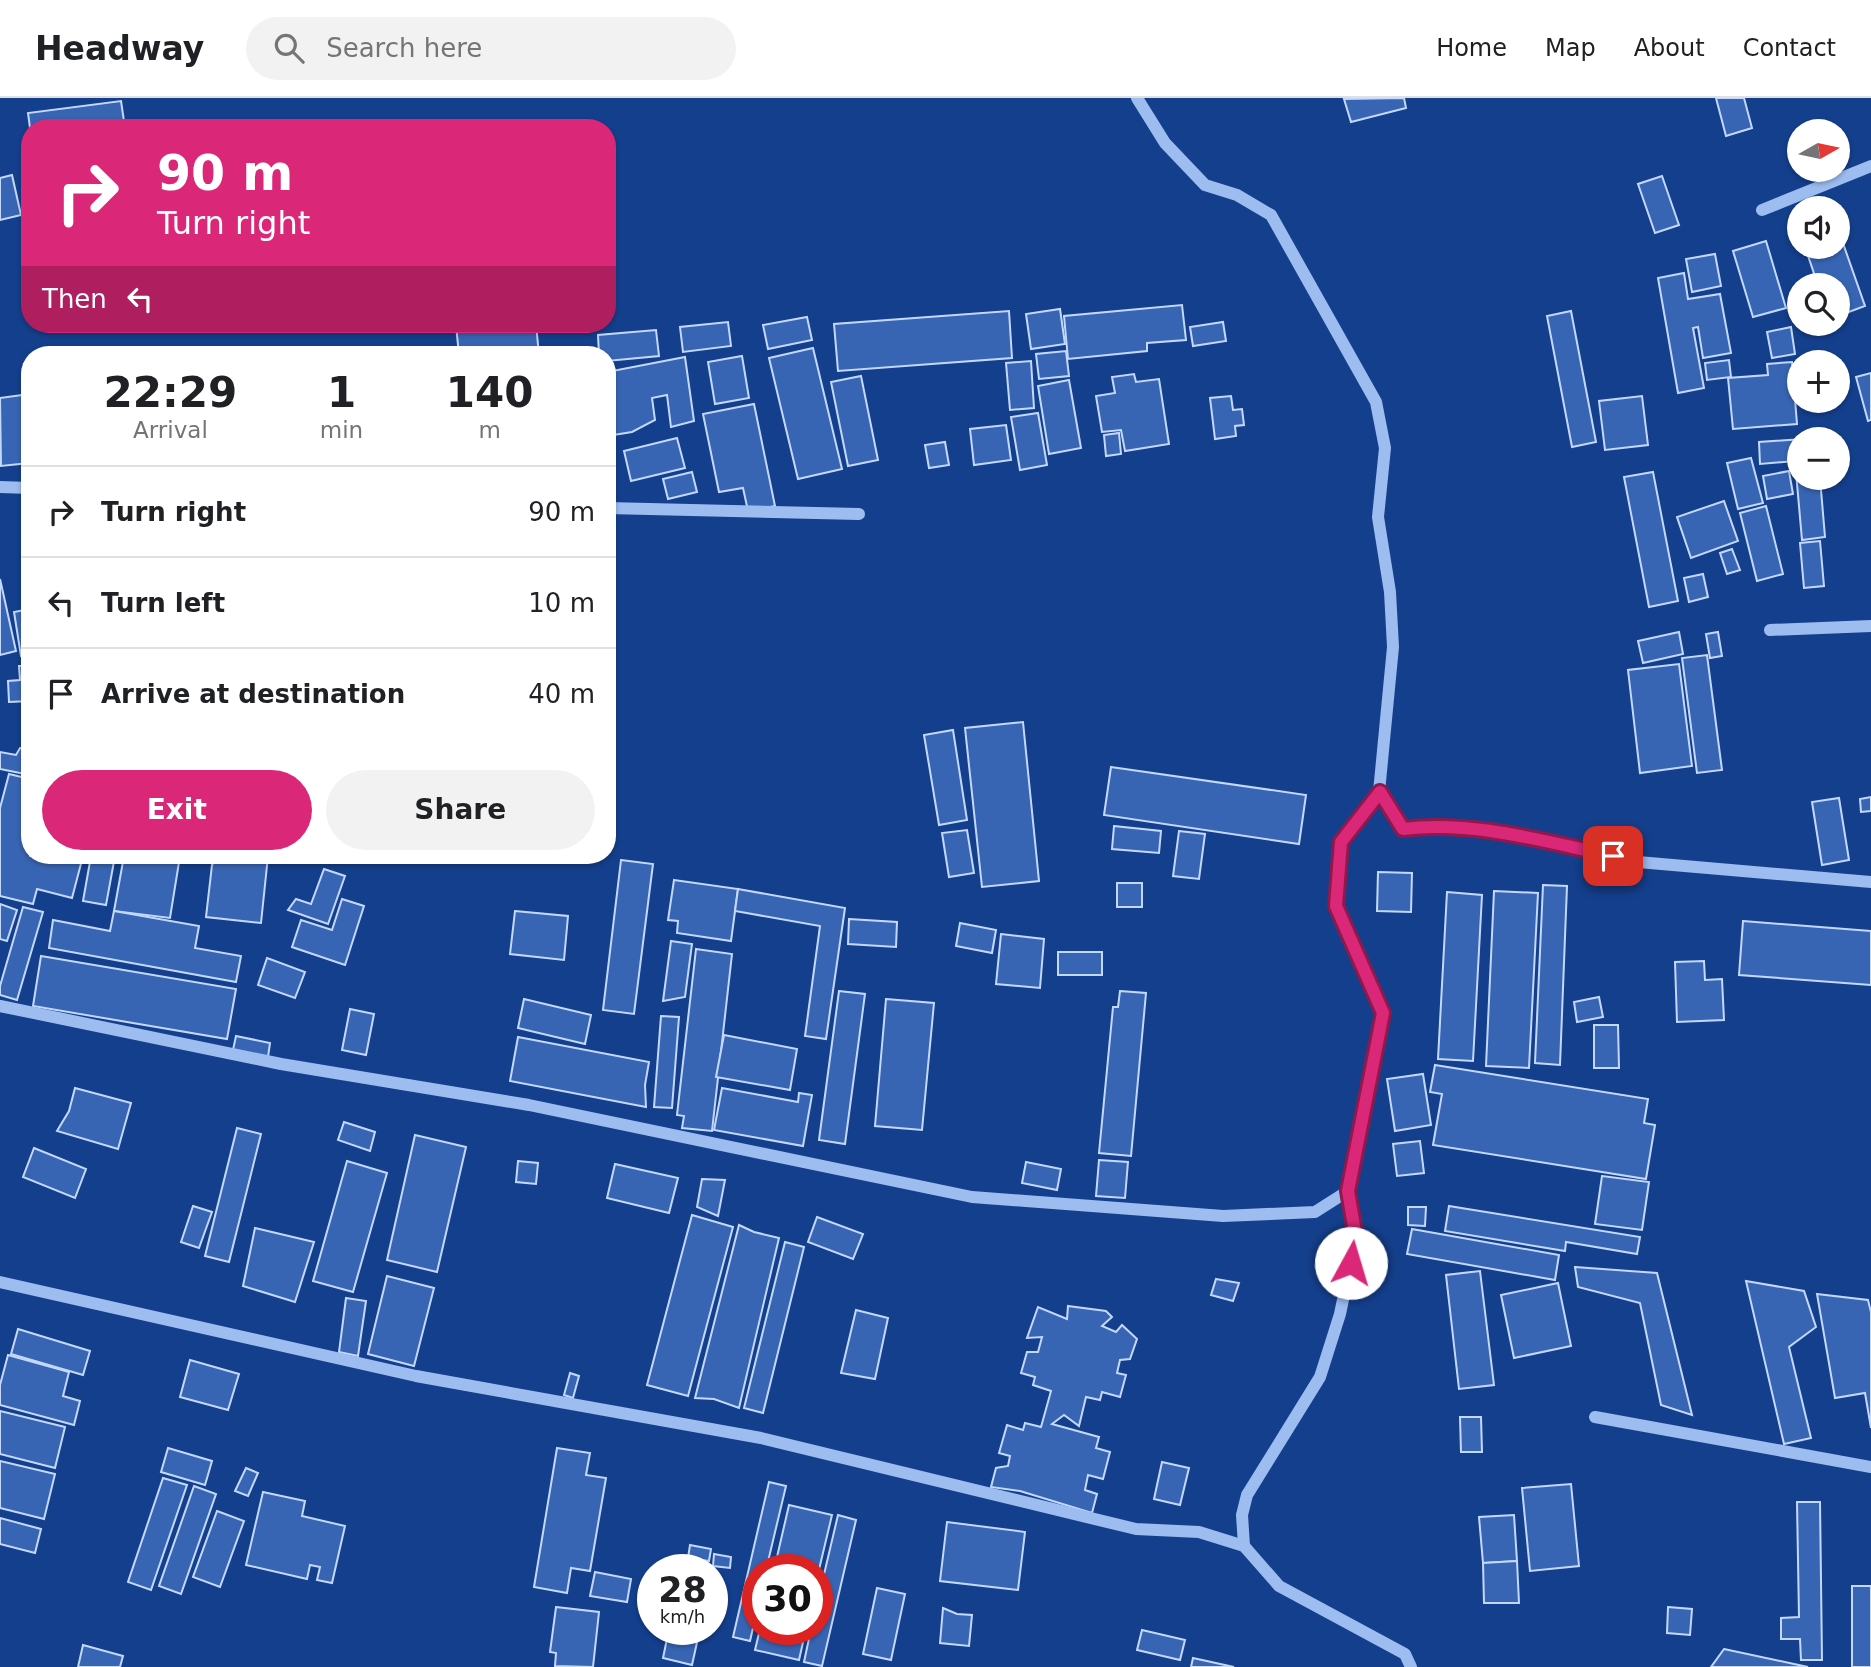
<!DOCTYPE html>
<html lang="en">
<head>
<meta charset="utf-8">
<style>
	:root { --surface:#fff; --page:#f2f2f2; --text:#202124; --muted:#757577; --line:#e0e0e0; --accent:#db2777 }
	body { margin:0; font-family:"DejaVu Sans",sans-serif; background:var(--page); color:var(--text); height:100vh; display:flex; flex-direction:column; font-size:26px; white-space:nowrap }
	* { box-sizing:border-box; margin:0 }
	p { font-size:23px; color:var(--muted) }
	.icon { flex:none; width:38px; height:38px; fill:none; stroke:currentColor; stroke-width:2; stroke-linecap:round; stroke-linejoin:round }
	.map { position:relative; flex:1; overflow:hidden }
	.side { position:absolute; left:21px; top:248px; width:595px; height:518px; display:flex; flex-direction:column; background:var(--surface); border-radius:28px; box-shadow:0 2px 5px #0004 }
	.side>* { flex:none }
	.banner { position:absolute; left:21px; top:21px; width:595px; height:214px; border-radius:28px; box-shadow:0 2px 5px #0004; background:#db2777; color:#fff; overflow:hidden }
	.needle { width:46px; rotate:81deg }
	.buttons { position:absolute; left:1787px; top:21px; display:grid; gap:14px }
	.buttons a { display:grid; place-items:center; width:63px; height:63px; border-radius:50%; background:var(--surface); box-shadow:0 2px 5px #0004; font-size:35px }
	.speed { position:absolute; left:637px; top:1456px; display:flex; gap:14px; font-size:35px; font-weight:700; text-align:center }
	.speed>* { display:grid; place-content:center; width:91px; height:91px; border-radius:50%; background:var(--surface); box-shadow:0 2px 5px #0004; line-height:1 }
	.speed small { font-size:18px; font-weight:400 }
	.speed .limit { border:10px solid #d22; background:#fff; color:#111 }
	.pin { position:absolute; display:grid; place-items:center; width:60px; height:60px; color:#fff; margin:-30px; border-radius:14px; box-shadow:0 4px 10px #0006 }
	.me { position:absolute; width:77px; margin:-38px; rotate:6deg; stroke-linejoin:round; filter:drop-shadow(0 0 5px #0008) }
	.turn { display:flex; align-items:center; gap:24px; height:147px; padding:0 21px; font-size:32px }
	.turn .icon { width:91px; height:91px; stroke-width:2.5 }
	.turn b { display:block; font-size:49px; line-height:60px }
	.then { display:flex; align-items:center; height:66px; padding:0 21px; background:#0003; gap:14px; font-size:26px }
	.eta { display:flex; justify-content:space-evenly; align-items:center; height:119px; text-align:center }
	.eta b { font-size:42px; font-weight:700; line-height:49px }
	.cta { display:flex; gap:14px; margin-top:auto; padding:14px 21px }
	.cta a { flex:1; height:80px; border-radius:42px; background:var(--accent); color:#fff; font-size:28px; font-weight:700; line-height:80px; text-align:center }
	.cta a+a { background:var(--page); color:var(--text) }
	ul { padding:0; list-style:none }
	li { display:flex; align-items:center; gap:21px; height:91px; padding:0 21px; border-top:2px solid var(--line) }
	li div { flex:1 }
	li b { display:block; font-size:26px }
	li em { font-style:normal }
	header { display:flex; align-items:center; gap:42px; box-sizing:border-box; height:98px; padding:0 35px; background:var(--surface); border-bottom:2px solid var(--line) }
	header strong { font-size:33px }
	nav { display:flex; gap:38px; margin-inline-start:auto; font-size:24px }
	.search { width:490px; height:63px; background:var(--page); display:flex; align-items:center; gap:18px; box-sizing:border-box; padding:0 24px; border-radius:38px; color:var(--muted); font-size:26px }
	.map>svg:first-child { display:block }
	.building { fill:#3865b3; stroke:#c3d8fc; stroke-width:2 }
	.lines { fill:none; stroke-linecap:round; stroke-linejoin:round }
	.minor { stroke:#9dbcf0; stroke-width:12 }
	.route-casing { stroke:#8e194d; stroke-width:18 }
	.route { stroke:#db2777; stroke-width:12 }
</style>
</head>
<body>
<header>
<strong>Headway</strong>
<div class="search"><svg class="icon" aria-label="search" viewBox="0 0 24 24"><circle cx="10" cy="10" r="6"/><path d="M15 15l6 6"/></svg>Search here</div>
<nav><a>Home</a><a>Map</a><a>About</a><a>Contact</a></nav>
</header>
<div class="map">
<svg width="1871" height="1569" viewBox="0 0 1871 1569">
	<rect width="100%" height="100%" fill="#143f8c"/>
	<g class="building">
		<polygon points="1404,0 1406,10 1351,24 1344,1"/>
		<polygon points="1716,0 1744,0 1752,30 1726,38"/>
		<polygon points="121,3 125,30 30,30 28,15"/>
		<polygon points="12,77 21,117 0,122 0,80"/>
		<polygon points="1662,78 1679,127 1655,135 1638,86"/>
		<polygon points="30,91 30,114 28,114 22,93"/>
		<polygon points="1838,131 1865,208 1838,218 1838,187 1818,187 1805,149 1838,149"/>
		<polygon points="1766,143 1786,210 1753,219 1733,153"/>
		<polygon points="1715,156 1721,188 1692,194 1686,161"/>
		<polygon points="1684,175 1688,201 1720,196 1731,255 1703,260 1698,229 1693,230 1704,290 1678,295 1658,180"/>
		<polygon points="1182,207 1186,242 1147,245 1147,253 1068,261 1064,218"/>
		<polygon points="1060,211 1065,246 1031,251 1026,216"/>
		<polygon points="1009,213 1012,260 838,273 834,226"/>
		<polygon points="1571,213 1596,344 1572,349 1547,218"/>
		<polygon points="807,219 812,242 768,251 763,227"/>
		<polygon points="728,224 731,248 683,254 680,229"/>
		<polygon points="1223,224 1226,243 1193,248 1190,229"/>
		<polygon points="475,226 536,226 539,257 459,257 456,227"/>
		<polygon points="1791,229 1795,256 1772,260 1767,234"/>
		<polygon points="656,232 659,258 607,263 607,257 599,257 598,237"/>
		<polygon points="813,250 842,371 798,381 769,260"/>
		<polygon points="1066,253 1069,278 1039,281 1036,256"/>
		<polygon points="742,258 749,300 715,306 708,264"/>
		<polygon points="685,259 694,323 671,329 667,297 652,300 655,322 632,334 607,338 607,274"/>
		<polygon points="1729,262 1731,279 1707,282 1705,265"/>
		<polygon points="1031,263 1034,310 1010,312 1006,265"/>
		<polygon points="1792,264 1797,326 1733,331 1728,280 1768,277 1767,266"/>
		<polygon points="1871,275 1871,322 1868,323 1856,279"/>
		<polygon points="1134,276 1136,284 1159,281 1169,346 1125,353 1121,332 1102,334 1096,298 1115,295 1112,279"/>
		<polygon points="861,278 878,362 848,368 831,284"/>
		<polygon points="1069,282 1081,350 1049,356 1038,288"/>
		<polygon points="22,297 30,306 29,365 1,368 0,300"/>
		<polygon points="1231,298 1233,312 1242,311 1244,327 1235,328 1236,338 1215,341 1210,300"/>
		<polygon points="1642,298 1648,347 1605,352 1599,303"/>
		<polygon points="754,306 775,408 748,413 743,390 719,394 703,316"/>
		<polygon points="1038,315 1047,367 1020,372 1011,319"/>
		<polygon points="1006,327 1011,362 974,367 970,331"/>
		<polygon points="1119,335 1121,356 1106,358 1104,337"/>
		<polygon points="677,340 685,370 631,383 624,353"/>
		<polygon points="1817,340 1799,341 1799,380 1820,380 1825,439 1802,442 1795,363 1760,366 1759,344"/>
		<polygon points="945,344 949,367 929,370 925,347"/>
		<polygon points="1751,360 1763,405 1738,411 1727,365"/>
		<polygon points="1789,373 1793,396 1767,401 1763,378"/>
		<polygon points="692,374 697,394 668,401 663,381"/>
		<polygon points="1653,374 1678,503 1649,509 1624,379"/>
		<polygon points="1724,403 1738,443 1691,460 1677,419"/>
		<polygon points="1766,408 1783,476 1757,483 1740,415"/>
		<polygon points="1820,443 1824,488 1804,490 1800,445"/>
		<polygon points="1732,451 1740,472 1727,476 1720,455"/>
		<polygon points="1703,476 1708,499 1689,504 1684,480"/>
		<polygon points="0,481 16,553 0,557"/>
		<polygon points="30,511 30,556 21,558 14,514"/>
		<polygon points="1679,534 1683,556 1643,565 1638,543"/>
		<polygon points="1718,534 1722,558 1710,560 1706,536"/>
		<polygon points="1707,557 1722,672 1697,675 1682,560"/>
		<polygon points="1679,566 1692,668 1640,675 1628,572"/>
		<polygon points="19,568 30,568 30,603 9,604 8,583 20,582"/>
		<polygon points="1023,624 1039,783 982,789 965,630"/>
		<polygon points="953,632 967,722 939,727 924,637"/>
		<polygon points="20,650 25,651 24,659 30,660 30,677 0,671 0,654 16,657"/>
		<polygon points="1111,669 1306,697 1299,746 1104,717"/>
		<polygon points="9,676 30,681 30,758 83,758 72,800 37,791 33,806 0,798 0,710"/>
		<polygon points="1871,699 1871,713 1861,714 1860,701"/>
		<polygon points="1839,700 1849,762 1822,767 1812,704"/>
		<polygon points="1114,728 1161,733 1159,755 1112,751"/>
		<polygon points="967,732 974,775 949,779 942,735"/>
		<polygon points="1179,733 1205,736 1199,781 1173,778"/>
		<polygon points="91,758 115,758 106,807 83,803"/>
		<polygon points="124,758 180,758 170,820 114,813"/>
		<polygon points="219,758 268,758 261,825 206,819 212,767"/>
		<polygon points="621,762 653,766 634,916 603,912"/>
		<polygon points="324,771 345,778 328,826 288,812 296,801 311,806"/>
		<polygon points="1378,774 1412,775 1411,814 1377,813"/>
		<polygon points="674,782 738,791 731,843 677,835 678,823 668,822"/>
		<rect x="1117" y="785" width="25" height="24"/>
		<polygon points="1543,787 1567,788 1560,967 1535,965"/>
		<polygon points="738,791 845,810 826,941 805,938 820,828 735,813"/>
		<polygon points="1494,793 1538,795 1529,970 1486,968"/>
		<polygon points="1447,794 1482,797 1473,963 1438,961"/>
		<polygon points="342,801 364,808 345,867 292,849 301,822 332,832"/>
		<polygon points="0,806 17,812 7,843 0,841"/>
		<polygon points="23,809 43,814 17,902 0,897 0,888"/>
		<polygon points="114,813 199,828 195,850 241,858 236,884 49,850 53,822 110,833"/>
		<polygon points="515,813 568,818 564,862 510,856"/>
		<polygon points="849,821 897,824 896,849 848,846"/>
		<polygon points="1743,823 1871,833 1871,887 1739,877"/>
		<polygon points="960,825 996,832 992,855 956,848"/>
		<polygon points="1001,836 1044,841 1040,890 996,886"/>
		<polygon points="671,843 692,846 685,899 663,903"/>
		<polygon points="696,851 732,856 712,1033 682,1030 684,1018 677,1017"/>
		<rect x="1058" y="854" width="44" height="23"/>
		<polygon points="41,858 236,891 227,941 33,908"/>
		<polygon points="267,860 305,874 295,900 258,887"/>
		<polygon points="1704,863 1705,882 1722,881 1724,922 1677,924 1675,864"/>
		<polygon points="839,893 865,896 845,1046 819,1042"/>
		<polygon points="1120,893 1146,895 1131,1058 1099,1055 1113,909 1118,909"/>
		<polygon points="1599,899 1603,919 1577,924 1574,904"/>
		<polygon points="524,901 591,917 585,946 518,930"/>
		<polygon points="886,901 934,905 922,1032 875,1028"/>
		<polygon points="350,911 374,916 366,957 342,952"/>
		<polygon points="661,918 679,919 672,1010 654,1009"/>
		<polygon points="1594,927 1618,927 1619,970 1594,970"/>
		<polygon points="724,937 797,951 790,992 716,979"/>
		<polygon points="236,938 270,945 268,959 233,952"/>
		<polygon points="518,939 649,964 645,987 646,1009 510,983"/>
		<polygon points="1435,967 1648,1001 1644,1025 1655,1027 1646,1081 1433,1047 1442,996 1430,994"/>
		<polygon points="1423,976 1431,1027 1395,1033 1387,981"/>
		<polygon points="75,990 131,1005 118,1051 57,1033 69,1013"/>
		<polygon points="722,990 798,1004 799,995 812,997 803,1048 714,1032"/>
		<polygon points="344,1024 375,1034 370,1053 338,1042"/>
		<polygon points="237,1030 261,1036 229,1164 205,1158"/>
		<polygon points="415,1037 466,1049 437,1174 387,1162"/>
		<polygon points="1420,1043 1424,1075 1397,1078 1393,1046"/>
		<polygon points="34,1050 86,1071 75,1100 23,1079"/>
		<polygon points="1099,1062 1128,1064 1125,1100 1096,1098"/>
		<polygon points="347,1063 387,1075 353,1194 313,1183"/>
		<polygon points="518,1063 538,1065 536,1086 516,1084"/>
		<polygon points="1026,1064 1061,1071 1057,1092 1022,1085"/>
		<polygon points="615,1066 678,1080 669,1115 607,1100"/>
		<polygon points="1602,1078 1649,1084 1642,1132 1595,1126"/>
		<polygon points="702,1081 725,1082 718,1118 697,1109"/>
		<polygon points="193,1108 212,1114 199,1150 181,1144"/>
		<polygon points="1449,1108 1640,1139 1637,1156 1566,1144 1565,1153 1445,1133"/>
		<polygon points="1408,1109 1426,1109 1425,1128 1408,1127"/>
		<polygon points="692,1117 733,1129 688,1298 647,1287"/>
		<polygon points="817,1119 863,1136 853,1161 808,1144"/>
		<polygon points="739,1127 754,1134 779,1140 739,1310 714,1301 695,1300"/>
		<polygon points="255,1130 314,1144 295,1204 243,1188"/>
		<polygon points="1412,1131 1559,1157 1555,1182 1407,1156"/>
		<polygon points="785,1144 804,1149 763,1315 744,1310"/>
		<polygon points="1575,1169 1657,1175 1692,1317 1661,1307 1640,1205 1578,1189"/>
		<polygon points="1480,1173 1494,1287 1459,1291 1446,1177"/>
		<polygon points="387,1178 434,1190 414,1268 368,1256"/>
		<polygon points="1216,1181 1239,1185 1233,1203 1211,1197"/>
		<polygon points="1746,1183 1804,1193 1816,1229 1789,1249 1811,1340 1784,1346"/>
		<polygon points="1558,1185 1571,1248 1514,1260 1501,1197"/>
		<polygon points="1817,1196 1868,1202 1871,1214 1871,1330 1865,1295 1835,1300"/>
		<polygon points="346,1200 366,1203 358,1258 339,1254"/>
		<polygon points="1068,1208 1106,1213 1112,1219 1102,1228 1116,1234 1122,1227 1137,1241 1130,1261 1120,1262 1117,1275 1126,1277 1120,1299 1102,1294 1100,1302 1086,1299 1079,1328 1064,1317 1052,1326 1099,1339 1096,1350 1110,1354 1103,1381 1088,1377 1085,1392 1097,1396 1092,1415 1020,1393 991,1389 996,1370 1008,1368 1010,1358 999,1355 1007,1327 1023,1332 1025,1325 1041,1329 1051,1293 1033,1287 1035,1279 1021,1275 1027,1254 1038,1254 1042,1239 1027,1240 1038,1209 1067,1221"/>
		<polygon points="856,1212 888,1220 875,1281 841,1275"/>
		<polygon points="18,1231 90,1253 83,1277 11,1256"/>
		<polygon points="8,1257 69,1274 63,1298 80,1303 74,1327 0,1307 0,1287"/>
		<polygon points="190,1262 239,1276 228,1312 180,1299"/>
		<polygon points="570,1275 579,1278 573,1300 564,1297"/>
		<polygon points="0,1313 65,1329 55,1370 0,1356"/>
		<polygon points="1460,1319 1481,1319 1482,1354 1461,1354"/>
		<polygon points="168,1350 212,1363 205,1387 161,1374"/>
		<polygon points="557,1350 590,1355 586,1377 606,1380 590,1473 571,1470 567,1495 534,1489"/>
		<polygon points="0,1363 55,1376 44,1421 0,1410"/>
		<polygon points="1162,1364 1189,1370 1180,1407 1154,1401"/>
		<polygon points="246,1370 258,1375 248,1398 235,1393"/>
		<polygon points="163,1380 187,1387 151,1492 128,1484"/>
		<polygon points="769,1384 786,1388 766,1472 758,1472 758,1508 750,1543 733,1539"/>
		<polygon points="1571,1386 1579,1468 1530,1473 1522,1390"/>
		<polygon points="194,1388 216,1396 181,1496 159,1488"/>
		<polygon points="263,1394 305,1403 302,1418 345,1428 332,1485 317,1482 320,1469 310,1467 307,1481 246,1467"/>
		<polygon points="1797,1404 1820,1404 1822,1562 1801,1562 1800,1541 1781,1541 1781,1520 1799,1519"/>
		<polygon points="789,1407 832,1417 817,1480 817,1472 774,1472"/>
		<polygon points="217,1413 244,1423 220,1489 193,1479"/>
		<polygon points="838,1417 856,1422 822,1568 804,1564 811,1531 817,1531 817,1506"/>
		<polygon points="1514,1417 1517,1463 1483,1465 1479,1419"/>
		<polygon points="0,1420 41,1431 35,1455 0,1446"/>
		<polygon points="947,1424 1025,1434 1018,1492 940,1483"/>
		<polygon points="690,1447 711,1451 709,1463 688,1460"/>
		<polygon points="714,1456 731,1459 730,1470 713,1468"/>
		<polygon points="685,1462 713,1468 712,1474 683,1472"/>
		<polygon points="1517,1463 1519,1505 1484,1505 1483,1465"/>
		<polygon points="595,1474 631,1481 627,1504 590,1498"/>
		<rect x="1852" y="1488" width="19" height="81"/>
		<polygon points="877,1490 905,1496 891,1562 863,1556"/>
		<polygon points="556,1509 599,1514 593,1569 555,1568 556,1555 550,1554"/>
		<polygon points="1668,1509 1692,1511 1690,1537 1667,1535"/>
		<polygon points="943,1510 957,1516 972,1517 969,1548 940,1545"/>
		<polygon points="669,1531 700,1531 692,1567 663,1560"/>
		<polygon points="760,1531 806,1531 799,1562 755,1552"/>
		<polygon points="1142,1532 1185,1542 1180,1562 1137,1552"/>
		<polygon points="83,1547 123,1558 120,1569 78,1569"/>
		<polygon points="1724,1551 1808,1569 1711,1569"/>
		<polygon points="1193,1560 1234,1569 1191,1569"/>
	</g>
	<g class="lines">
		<g class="minor">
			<polyline points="1137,0 1165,45 1205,87 1237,97 1271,117 1376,304 1385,350 1378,419 1390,494 1393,549 1379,694"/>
			<polyline points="1762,112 1871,68"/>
			<polyline points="0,389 30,390"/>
			<polyline points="607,410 859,416"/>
			<polyline points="1770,532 1871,528"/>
			<polyline points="0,908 281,966 529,1007 972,1099 1223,1118 1315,1114 1348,1093 1383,915 1336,808 1341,744 1379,694 1403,731 1431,728 1488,732 1638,764 1871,784"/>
			<polyline points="0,1184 416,1278 761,1340 1136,1431 1199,1434 1244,1448 1279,1488 1405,1556 1411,1569"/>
			<polyline points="1595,1319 1871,1369"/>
			<polyline points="1244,1448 1242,1417 1247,1397 1320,1279 1340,1216 1356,1140 1348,1093"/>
		</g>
	</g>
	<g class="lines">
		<g class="route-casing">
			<path id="route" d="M1351,1165L1356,1140L1348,1093L1383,915L1336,808L1341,744L1380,694L1403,731C1474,722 1545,744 1613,758"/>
		</g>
		<use href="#route" class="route"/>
	</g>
</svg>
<div class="buttons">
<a><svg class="needle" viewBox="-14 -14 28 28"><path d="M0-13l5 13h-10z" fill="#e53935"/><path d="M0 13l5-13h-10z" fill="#757577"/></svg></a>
<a><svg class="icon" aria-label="sound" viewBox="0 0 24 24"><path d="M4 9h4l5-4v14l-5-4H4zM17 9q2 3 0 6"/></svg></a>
<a><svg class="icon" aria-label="search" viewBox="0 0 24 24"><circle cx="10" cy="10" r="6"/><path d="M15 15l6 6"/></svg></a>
<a>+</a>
<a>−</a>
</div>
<div class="speed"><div>28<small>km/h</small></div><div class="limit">30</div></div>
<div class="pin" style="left:1613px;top:758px;background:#d93025"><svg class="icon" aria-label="arrive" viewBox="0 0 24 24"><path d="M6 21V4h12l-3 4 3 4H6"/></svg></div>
<svg class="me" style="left:1351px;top:1165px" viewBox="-20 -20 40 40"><circle r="19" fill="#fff"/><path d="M0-13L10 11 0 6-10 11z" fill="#db2777"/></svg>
<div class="banner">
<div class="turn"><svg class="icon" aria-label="right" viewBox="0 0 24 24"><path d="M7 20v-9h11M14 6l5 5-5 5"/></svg><div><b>90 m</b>Turn right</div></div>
<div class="then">Then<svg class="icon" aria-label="left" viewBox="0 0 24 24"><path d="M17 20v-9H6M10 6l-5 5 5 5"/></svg></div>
</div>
<section class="side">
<div class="eta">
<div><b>22:29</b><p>Arrival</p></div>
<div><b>1</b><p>min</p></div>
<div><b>140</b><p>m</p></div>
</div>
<ul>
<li><svg class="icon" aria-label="right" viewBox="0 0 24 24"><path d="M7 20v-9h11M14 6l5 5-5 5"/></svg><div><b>Turn right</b></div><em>90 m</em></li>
<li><svg class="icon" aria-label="left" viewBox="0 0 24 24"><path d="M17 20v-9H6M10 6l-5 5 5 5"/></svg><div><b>Turn left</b></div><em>10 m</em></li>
<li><svg class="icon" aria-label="arrive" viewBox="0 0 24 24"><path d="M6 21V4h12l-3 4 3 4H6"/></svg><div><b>Arrive at destination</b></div><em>40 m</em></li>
</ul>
<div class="cta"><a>Exit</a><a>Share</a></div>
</section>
</div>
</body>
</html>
